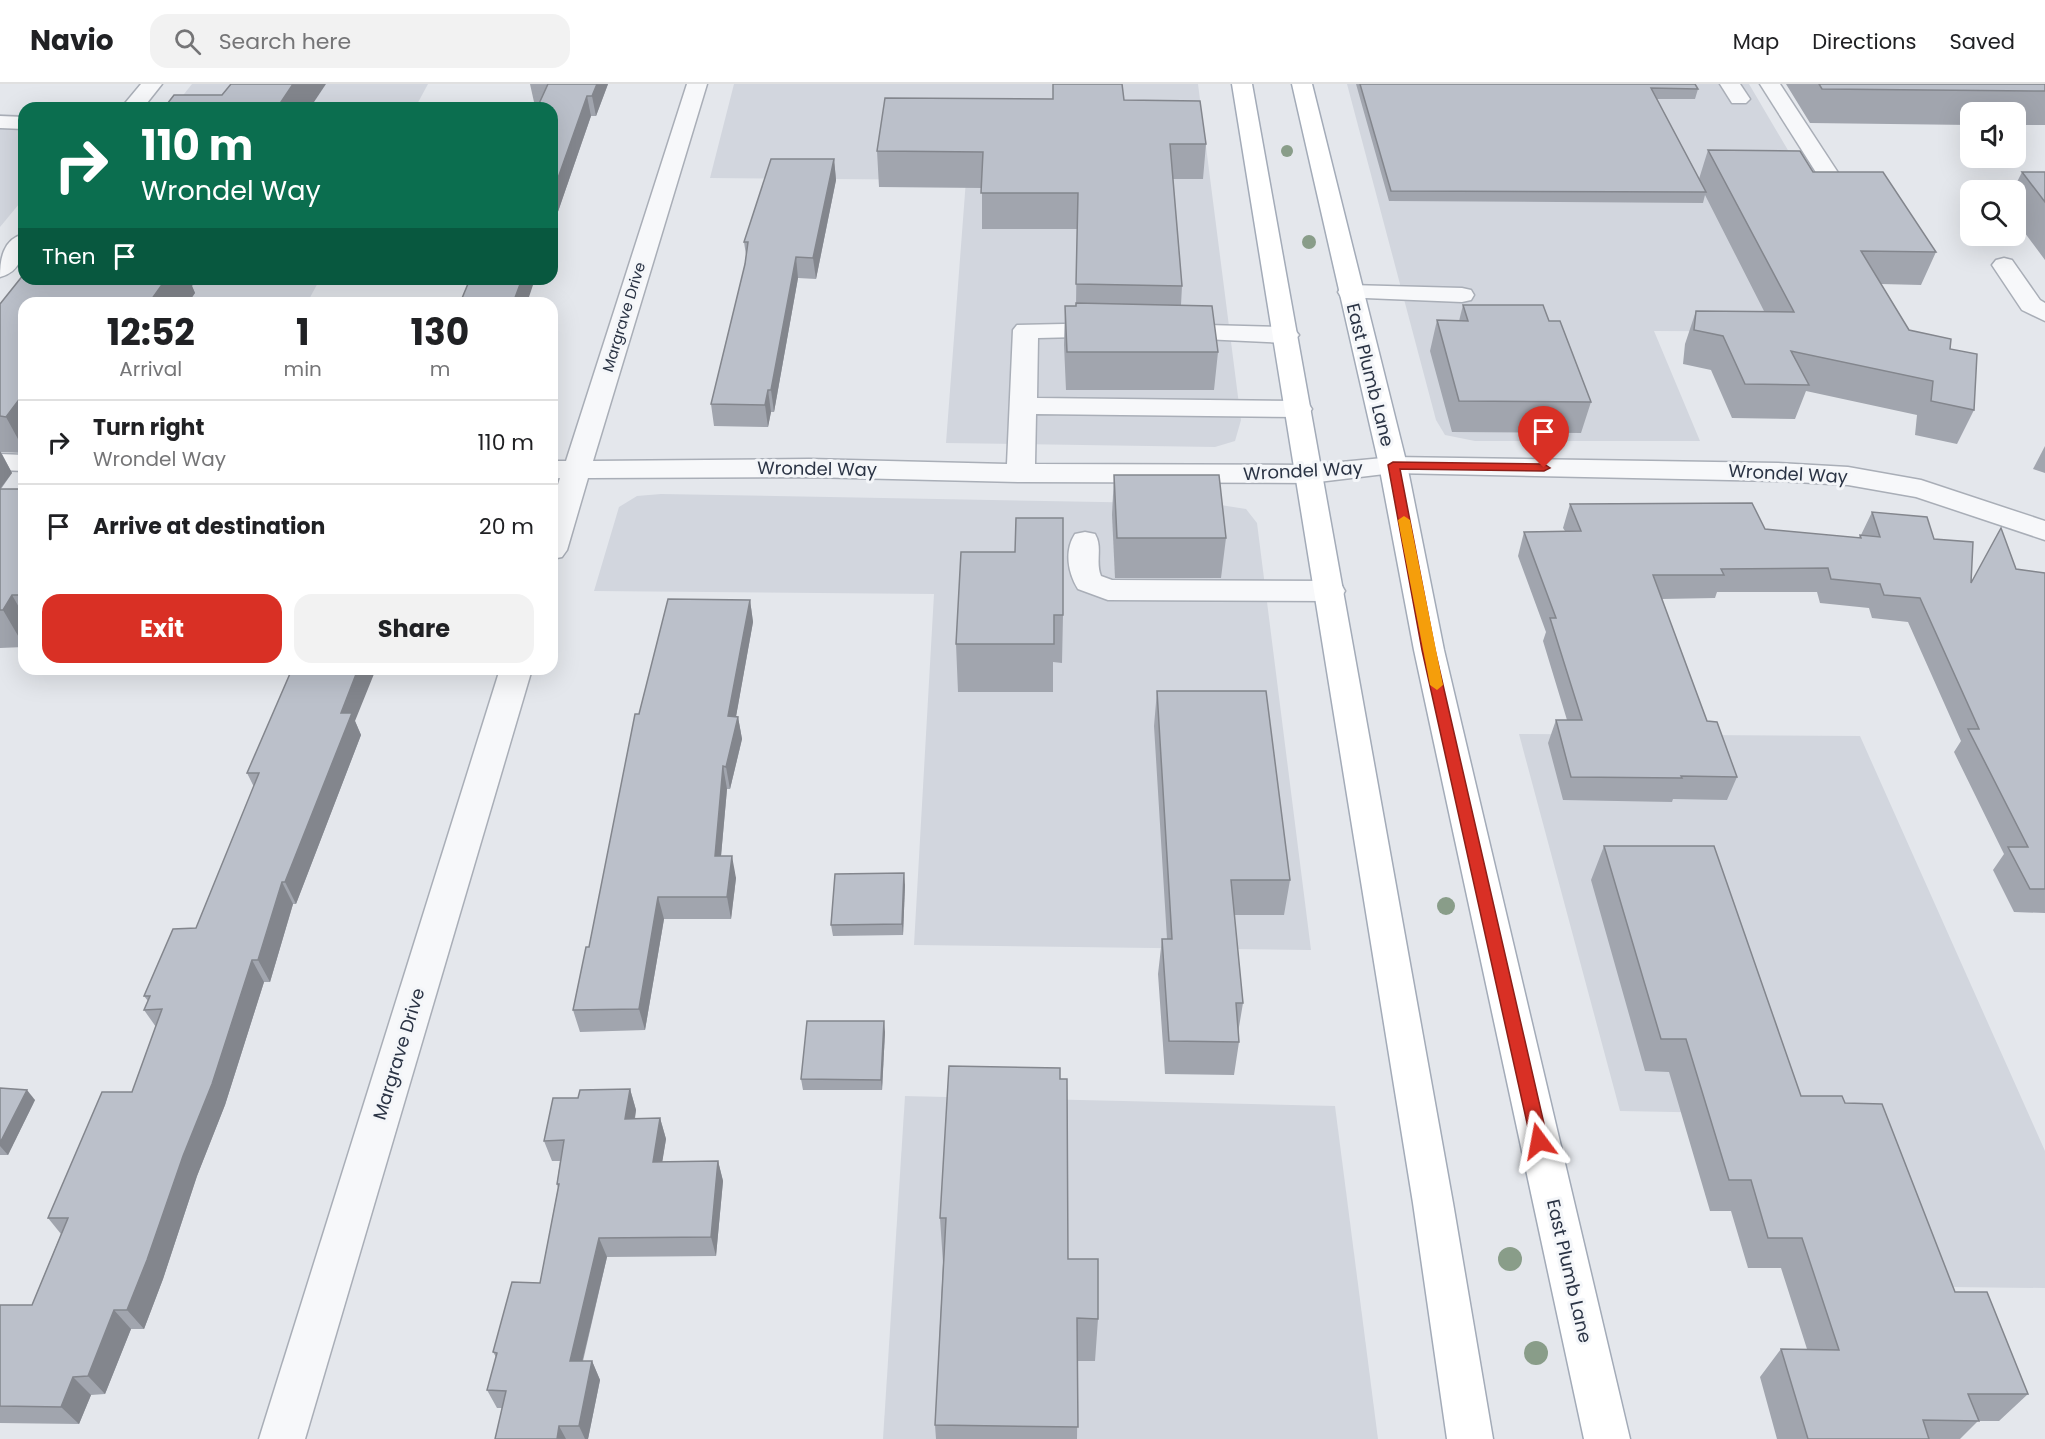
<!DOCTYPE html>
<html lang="en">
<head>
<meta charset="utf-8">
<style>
	:root { --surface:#fff; --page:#f2f2f2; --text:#202124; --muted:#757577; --line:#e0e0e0; --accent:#d93025 }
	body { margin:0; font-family:Poppins,sans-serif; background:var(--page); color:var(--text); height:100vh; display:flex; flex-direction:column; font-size:22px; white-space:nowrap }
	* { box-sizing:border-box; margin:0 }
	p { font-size:20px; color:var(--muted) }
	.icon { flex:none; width:33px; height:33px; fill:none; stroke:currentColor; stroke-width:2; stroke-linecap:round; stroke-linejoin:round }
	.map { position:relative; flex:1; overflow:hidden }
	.sheet { position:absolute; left:18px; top:213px; width:540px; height:378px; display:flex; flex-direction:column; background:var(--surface); border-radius:18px; box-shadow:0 6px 24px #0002 }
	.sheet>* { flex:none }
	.hud { position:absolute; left:18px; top:18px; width:540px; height:183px; border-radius:18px; box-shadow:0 6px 24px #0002; background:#0b6e4f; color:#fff; overflow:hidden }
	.fabs { position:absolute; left:1960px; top:18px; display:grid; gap:12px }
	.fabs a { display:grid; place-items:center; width:66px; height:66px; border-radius:12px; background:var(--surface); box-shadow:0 6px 24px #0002; font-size:30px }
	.pin { position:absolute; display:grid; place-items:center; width:51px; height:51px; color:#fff; margin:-62px -26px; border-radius:50% 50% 50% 0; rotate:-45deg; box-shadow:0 0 6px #0007 }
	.pin .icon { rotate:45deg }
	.me { position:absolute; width:66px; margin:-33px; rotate:347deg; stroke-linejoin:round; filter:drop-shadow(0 0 4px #0008) }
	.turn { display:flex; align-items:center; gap:21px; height:126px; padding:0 24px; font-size:27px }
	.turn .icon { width:78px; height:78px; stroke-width:2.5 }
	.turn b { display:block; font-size:42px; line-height:51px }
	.then { display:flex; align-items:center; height:57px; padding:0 24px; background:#0003; gap:12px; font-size:22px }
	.eta { display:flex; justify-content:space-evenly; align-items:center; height:102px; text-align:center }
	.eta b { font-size:36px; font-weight:700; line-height:42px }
	.cta { display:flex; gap:12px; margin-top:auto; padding:12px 24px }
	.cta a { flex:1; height:69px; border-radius:18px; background:var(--accent); color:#fff; font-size:24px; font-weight:700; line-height:69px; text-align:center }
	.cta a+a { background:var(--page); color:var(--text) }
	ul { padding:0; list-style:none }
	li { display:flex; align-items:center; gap:18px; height:84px; padding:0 24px; border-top:2px solid var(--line) }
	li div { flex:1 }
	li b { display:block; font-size:22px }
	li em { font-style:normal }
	header { display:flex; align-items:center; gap:36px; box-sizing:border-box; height:84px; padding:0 30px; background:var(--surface); border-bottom:2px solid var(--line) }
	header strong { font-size:28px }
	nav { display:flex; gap:33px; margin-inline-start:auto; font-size:21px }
	.search { width:420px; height:54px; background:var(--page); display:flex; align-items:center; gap:15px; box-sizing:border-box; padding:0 21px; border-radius:18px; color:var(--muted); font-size:22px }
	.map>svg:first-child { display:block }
	.built { fill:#d2d6de }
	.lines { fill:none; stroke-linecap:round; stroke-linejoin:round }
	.minor-casing { stroke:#a9aeb7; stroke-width:3 }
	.major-casing { stroke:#a3abb8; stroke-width:3 }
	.minor { fill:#f7f8fa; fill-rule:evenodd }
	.major { fill:#fff; fill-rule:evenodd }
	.tree { fill:#899d89 }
	.wall { fill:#a1a5ae }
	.shaded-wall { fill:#83868d }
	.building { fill:#bbc0ca; stroke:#83868d; stroke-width:1.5 }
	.route { fill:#d93025; stroke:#8d1f18; stroke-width:1.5 }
	.slow { fill:#f59e0b }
	.labels { text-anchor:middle; stroke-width:6; stroke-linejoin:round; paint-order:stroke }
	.far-street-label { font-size:15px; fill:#2b3445; stroke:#f4f6f9 }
	.street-label { font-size:18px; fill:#2b3445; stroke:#f4f6f9 }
</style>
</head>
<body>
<header>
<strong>Navio</strong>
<div class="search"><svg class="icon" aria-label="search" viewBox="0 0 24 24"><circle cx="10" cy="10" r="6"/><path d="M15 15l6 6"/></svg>Search here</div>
<nav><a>Map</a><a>Directions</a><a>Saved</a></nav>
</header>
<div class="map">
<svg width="2045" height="1355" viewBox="0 0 2045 1355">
	<rect width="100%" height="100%" fill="#e4e7ec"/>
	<g class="built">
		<polygon points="192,0 428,0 415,24 173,24"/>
		<polygon points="734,0 1198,0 1241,336 1235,357 1215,363 946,359 966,96 710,94"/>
		<polygon points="1347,0 1749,0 1895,248 1654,247 1700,357 1475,357 1445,351 1436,336"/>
		<polygon points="0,30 24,31 24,114 0,143"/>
		<polygon points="37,195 320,195 307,219 24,219 0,241"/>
		<polygon points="661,410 1214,420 1246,425 1257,439 1311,866 914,861 934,510 594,507 619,423 637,412"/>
		<polygon points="1519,650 1860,652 2045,1067 2045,1204 1951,1203 1885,1032 1620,1027"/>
		<polygon points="905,1012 1335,1022 1378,1355 883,1355"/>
	</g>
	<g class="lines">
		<g class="minor-casing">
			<g id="minor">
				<polygon points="141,0 162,0 143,24 121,24"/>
				<polygon points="687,0 707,0 593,377 809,375 1007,380 1013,246 1017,241 1110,239 1119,242 1123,247 1119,252 1038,254 1037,314 1299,317 1308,319 1312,325 1308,331 1299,333 1036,330 1035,380 1310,381 1393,373 1778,379 1848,383 1921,396 2045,437 2045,456 1916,413 1848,401 1778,397 1393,389 1310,399 1021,398 809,393 588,394 567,466 562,473 552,475 552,420 560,394 552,395 552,377 566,377"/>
				<polygon points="1720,0 1740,0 1750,15 1746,19 1732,19"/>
				<polygon points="1760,0 1780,0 1850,107 1847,112 1831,112"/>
				<polygon points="0,32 24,33 24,45 0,44"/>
				<path d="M24,150C24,169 21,188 0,193C0,175 3,155 24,150Z"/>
				<polygon points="2004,174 2012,176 2040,216 2045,219 2045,237 2022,226 1992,181 1996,176"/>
				<polygon points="1350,201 1462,204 1471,206 1474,211 1471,216 1462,218 1341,213 1338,208 1341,203"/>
				<polygon points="1170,240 1286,243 1295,246 1299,251 1295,256 1286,259 1161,253 1157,248 1161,243"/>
				<polygon points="0,370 24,371 24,387 0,386"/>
				<path d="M1085,448L1095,450C1103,463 1095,478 1101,492L1112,496L1330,497L1341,500L1345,507L1341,514L1330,517L1108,516L1078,505C1068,489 1064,467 1075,450Z"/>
				<polygon points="500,585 532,585 305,1355 259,1355"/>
			</g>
		</g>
		<g class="major-casing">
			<g id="major">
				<polygon points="1232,0 1252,0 1453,1119 1493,1355 1447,1355 1413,1119"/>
				<polygon points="1292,0 1312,0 1407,381 1444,566 1630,1355 1584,1355 1414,566 1379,381"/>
			</g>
		</g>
		<use href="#minor" class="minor"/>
		<use href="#major" class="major"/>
	</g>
	<g class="tree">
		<circle cx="1287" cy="67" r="6"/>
		<circle cx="1309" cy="158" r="7"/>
		<circle cx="1446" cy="822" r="9"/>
		<circle cx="1510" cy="1175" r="12"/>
		<circle cx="1536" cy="1269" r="12"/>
	</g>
	<g class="wall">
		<polygon points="530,0 608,0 596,32 591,32 552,145 552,24 540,18 534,18"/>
		<polygon points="1356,0 1695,0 1698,5 1695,15 1656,15 1699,95 1708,66 1813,88 1936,168 1921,201 1881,200 1909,246 1950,265 1974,326 1957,360 1915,351 1917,331 1806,307 1795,335 1732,334 1711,286 1683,280 1685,260 1696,227 1764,227 1705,111 1703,119 1389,117"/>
		<polygon points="1786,0 2045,0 2045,41 2016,41 2016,28 1971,28 1971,41 1810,39"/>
		<polygon points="1124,16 1206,60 1203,95 1173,95 1182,202 1181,221 1218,268 1214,306 1066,306 1064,261 1065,222 1076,222 1077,145 982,145 982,104 879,103 877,67"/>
		<polygon points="834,75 836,96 816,195 798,194 774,328 771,328 768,343 714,342 711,320 745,180 746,171 744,158"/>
		<polygon points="2022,88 2045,88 2045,176 2016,137 2016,106 2013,106"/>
		<polygon points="192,202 195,209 188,219 24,219 24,369 1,368 12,389 1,405 24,405 24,563 0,564 0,220"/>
		<polygon points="1463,221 1549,237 1591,318 1581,349 1452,348 1430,267 1437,236 1459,237"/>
		<polygon points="2045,362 2045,389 2033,385"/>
		<polygon points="1114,391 1226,454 1221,494 1115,494 1112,431"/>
		<polygon points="1570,420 1765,445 1859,454 1860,451 1861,451 1872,428 1934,455 1971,499 2016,485 2045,489 2045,829 2014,828 1993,786 2004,770 1954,668 1961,657 1908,538 1872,534 1869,524 1820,519 1817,508 1717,508 1715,514 1661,515 1707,637 1737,693 1727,716 1673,715 1672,718 1563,716 1548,659 1556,636 1567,636 1543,557 1546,548 1518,472 1524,448 1565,447 1563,444"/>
		<polygon points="961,468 1063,531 1062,579 1053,578 1053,608 958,608 956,560"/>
		<polygon points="750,516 753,538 736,632 738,633 742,655 730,705 727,705 721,772 736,794 731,835 664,835 645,946 580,948 573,926 589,863 639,630"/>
		<polygon points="1157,607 1290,796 1284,831 1234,831 1243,919 1238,949 1239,958 1234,991 1165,990 1158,890 1162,855 1167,855 1154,642"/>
		<polygon points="355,637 361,651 296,820 293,820 270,898 264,898 225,1021 197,1092 163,1195 144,1245 131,1245 105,1310 91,1311 79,1340 0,1339 0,1221 32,1221 61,1150 48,1134 132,1008 156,943 144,926 148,917 144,912 196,844 254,703 247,689"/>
		<polygon points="1604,762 1801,1012 1845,1019 1955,1208 2028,1310 1999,1337 1978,1337 1960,1355 1777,1355 1760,1293 1781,1265 1807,1265 1781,1184 1748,1184 1731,1127 1710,1127 1669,988 1645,987 1591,796"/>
		<polygon points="905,801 903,851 833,852 831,841"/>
		<polygon points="885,948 882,1006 803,1006 801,995"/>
		<polygon points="1060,995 1068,1175 1098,1235 1095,1277 1078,1277 1077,1355 936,1355 935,1341 943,1179 940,1134"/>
		<polygon points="0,1004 35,1016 8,1071 0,1071"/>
		<polygon points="630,1005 636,1026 635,1035 660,1034 666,1055 662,1078 718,1077 723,1097 716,1172 607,1173 583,1277 592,1277 600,1296 588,1355 495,1355 502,1324 497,1324 487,1306 496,1273 493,1268 540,1199 558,1104 557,1100 560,1077 552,1077 544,1057 578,1014"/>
	</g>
	<g class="shaded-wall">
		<polygon points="293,0 326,0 310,24 277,24"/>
		<polygon points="597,0 608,0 596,32 592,12"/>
		<polygon points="587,12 591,32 552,145 552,111"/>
		<polygon points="834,75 836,96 816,195 813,174"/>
		<polygon points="796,173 798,194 774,328 771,306"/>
		<polygon points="166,195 197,195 192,202 195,209 188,219 149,219"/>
		<polygon points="522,195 535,195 527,219 513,219"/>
		<polygon points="768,306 771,328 768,343 765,321"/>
		<polygon points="24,309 24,366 6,333"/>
		<polygon points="0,367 12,389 0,405"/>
		<polygon points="12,511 24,532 24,562 3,526"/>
		<polygon points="750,516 753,538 732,655 728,632"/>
		<polygon points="358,585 376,585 355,637 361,651 296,820 285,798 341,629"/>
		<polygon points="738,633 742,655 730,705 726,683"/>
		<polygon points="723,682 727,705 719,794 715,772"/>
		<polygon points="732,772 736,794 731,835 727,813"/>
		<polygon points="904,789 905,801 903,851 902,840"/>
		<polygon points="282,798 293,820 270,898 258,876"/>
		<polygon points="658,813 664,835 645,946 639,925"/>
		<polygon points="252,876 264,898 225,1021 197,1092 163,1195 144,1245 127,1226"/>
		<polygon points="884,937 885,948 882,1006 881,996"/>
		<polygon points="630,1005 636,1026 631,1056 625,1035"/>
		<polygon points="27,1006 35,1016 8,1071 0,1062 0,1059"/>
		<polygon points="660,1034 666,1055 659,1098 653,1078"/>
		<polygon points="718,1077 723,1097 716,1172 711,1153"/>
		<polygon points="599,1154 607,1173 578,1295 570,1277"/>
		<polygon points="114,1226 131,1245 105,1310 88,1292"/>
		<polygon points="592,1277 600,1296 588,1355 585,1355 579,1342"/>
		<polygon points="73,1293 91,1311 79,1340 61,1323"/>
		<polygon points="559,1342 566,1355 557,1355"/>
	</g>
	<g class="building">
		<polygon points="231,0 293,0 277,24 164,24 174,11 222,11"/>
		<polygon points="548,0 597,0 592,12 587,12 552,111 552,24 537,24"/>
		<polygon points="1053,0 1122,0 1124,16 1200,17 1206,60 1170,60 1182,202 1076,200 1078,109 981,109 983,68 877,67 885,14 1053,15"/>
		<polygon points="1360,0 1695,0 1698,5 1651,4 1706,108 1391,107"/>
		<polygon points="1819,0 2045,0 2045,7 1822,5"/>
		<polygon points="1708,66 1800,67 1813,88 1883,88 1936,168 1861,167 1909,246 1951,255 1950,265 1977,270 1974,326 1931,317 1933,297 1791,267 1809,301 1745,300 1723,252 1694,246 1696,227 1794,228"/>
		<polygon points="771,75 834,75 813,174 796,173 771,306 768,306 765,321 711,320 745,180 748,158 744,158"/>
		<polygon points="2022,88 2045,88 2045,118"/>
		<polygon points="24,190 24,195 166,195 149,219 24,219 24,309 6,333 0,332 0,220"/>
		<polygon points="470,195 522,195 513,219 460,219"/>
		<polygon points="1076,219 1212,222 1218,268 1067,268 1065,222 1076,222"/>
		<polygon points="1463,221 1543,221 1549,237 1560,237 1591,318 1459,317 1437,236 1468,237"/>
		<polygon points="1114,391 1219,391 1226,454 1117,454"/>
		<polygon points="0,405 24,405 24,511 12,511 3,526 0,526"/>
		<polygon points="1752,419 1765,445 1861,454 1860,451 1880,453 1872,428 1927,433 1934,455 1973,458 1971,499 2001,444 2016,485 2045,489 2045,805 2030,805 2008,763 2028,763 1968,645 1979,645 1920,514 1884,511 1880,500 1831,495 1828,484 1721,485 1724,491 1653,491 1707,637 1717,638 1737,693 1681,692 1682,694 1571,693 1556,636 1582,636 1550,534 1556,534 1524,448 1581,447 1570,420"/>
		<polygon points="1016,434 1063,434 1063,531 1054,531 1054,560 956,560 961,468 1015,468"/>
		<polygon points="668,515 750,516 728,632 738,633 726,683 723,682 715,772 732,772 727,813 658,813 639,925 573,926 586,863 589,863 635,630 639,630"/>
		<polygon points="292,585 358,585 341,629 352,629 285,798 282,798 258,876 252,876 212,1000 183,1072 147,1176 127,1226 114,1226 88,1292 73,1293 61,1323 0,1322 0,1221 32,1221 68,1134 48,1134 102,1008 132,1008 162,925 144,926 150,912 144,912 173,845 196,844 259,689 247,689"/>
		<polygon points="1157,607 1266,607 1290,796 1231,796 1243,919 1236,919 1239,958 1169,957 1162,855 1172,855"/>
		<polygon points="1604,762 1714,762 1801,1012 1842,1012 1845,1019 1882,1020 1955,1208 1987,1208 2028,1310 1968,1310 1979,1337 1923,1336 1929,1355 1808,1355 1781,1265 1839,1266 1802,1154 1768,1154 1751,1096 1729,1096 1686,955 1661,955"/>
		<polygon points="904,789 902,840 831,841 835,790"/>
		<polygon points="807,937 884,937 881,996 801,995"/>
		<polygon points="949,982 1060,984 1060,995 1067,995 1068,1175 1098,1175 1098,1235 1077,1234 1078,1343 935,1341 946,1134 940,1134"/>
		<polygon points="0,1004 27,1006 0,1059"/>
		<polygon points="630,1005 625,1035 660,1034 653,1078 718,1077 711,1153 599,1154 570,1277 592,1277 579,1342 559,1342 557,1355 495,1355 506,1307 487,1306 497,1269 493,1268 512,1198 540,1199 559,1100 557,1100 564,1056 544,1057 553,1014 578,1014 580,1006"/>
	</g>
	<polygon class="route" points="1393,378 1544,380 1550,384 1544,387 1400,385 1435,566 1548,1057 1545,1062 1539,1064 1534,1062 1531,1057 1422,566 1388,381"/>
	<polygon class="slow" points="1404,432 1410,436 1443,601 1437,606 1430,601 1398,436"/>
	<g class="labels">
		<g class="far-street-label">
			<text transform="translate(624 233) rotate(-73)" y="5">Margrave Drive</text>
		</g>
		<g class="street-label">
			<text transform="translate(1370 291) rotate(76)" y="6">East Plumb Lane</text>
			<text transform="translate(817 385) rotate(1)" y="6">Wrondel Way</text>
			<text transform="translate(1303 387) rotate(-3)" y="6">Wrondel Way</text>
			<text transform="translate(1788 390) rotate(3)" y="6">Wrondel Way</text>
			<text transform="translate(399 970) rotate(-73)" y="6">Margrave Drive</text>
			<text transform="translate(1569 1187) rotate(77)" y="6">East Plumb Lane</text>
		</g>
	</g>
</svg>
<div class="fabs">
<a><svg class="icon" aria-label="sound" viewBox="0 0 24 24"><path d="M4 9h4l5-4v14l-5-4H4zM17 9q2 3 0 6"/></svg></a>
<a><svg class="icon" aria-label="search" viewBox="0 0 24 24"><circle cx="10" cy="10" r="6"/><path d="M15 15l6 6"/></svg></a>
</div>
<div class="pin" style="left:1544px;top:384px;background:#d93025"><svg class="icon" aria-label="arrive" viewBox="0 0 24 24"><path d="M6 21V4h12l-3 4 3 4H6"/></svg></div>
<svg class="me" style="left:1539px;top:1057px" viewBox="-20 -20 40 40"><path d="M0-17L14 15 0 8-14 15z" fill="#d93025" stroke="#fff" stroke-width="4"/></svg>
<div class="hud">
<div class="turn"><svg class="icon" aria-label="right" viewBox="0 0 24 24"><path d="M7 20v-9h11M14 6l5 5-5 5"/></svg><div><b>110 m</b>Wrondel Way</div></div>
<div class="then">Then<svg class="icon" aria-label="arrive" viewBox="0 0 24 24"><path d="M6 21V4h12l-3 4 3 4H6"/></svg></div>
</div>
<section class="sheet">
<div class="eta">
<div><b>12:52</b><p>Arrival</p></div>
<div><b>1</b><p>min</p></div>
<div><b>130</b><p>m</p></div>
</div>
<ul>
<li><svg class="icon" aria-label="right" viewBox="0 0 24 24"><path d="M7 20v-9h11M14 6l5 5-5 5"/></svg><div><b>Turn right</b><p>Wrondel Way</p></div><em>110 m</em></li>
<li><svg class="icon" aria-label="arrive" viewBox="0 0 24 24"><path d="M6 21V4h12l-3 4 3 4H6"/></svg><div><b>Arrive at destination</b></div><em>20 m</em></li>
</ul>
<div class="cta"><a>Exit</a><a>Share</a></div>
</section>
</div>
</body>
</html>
